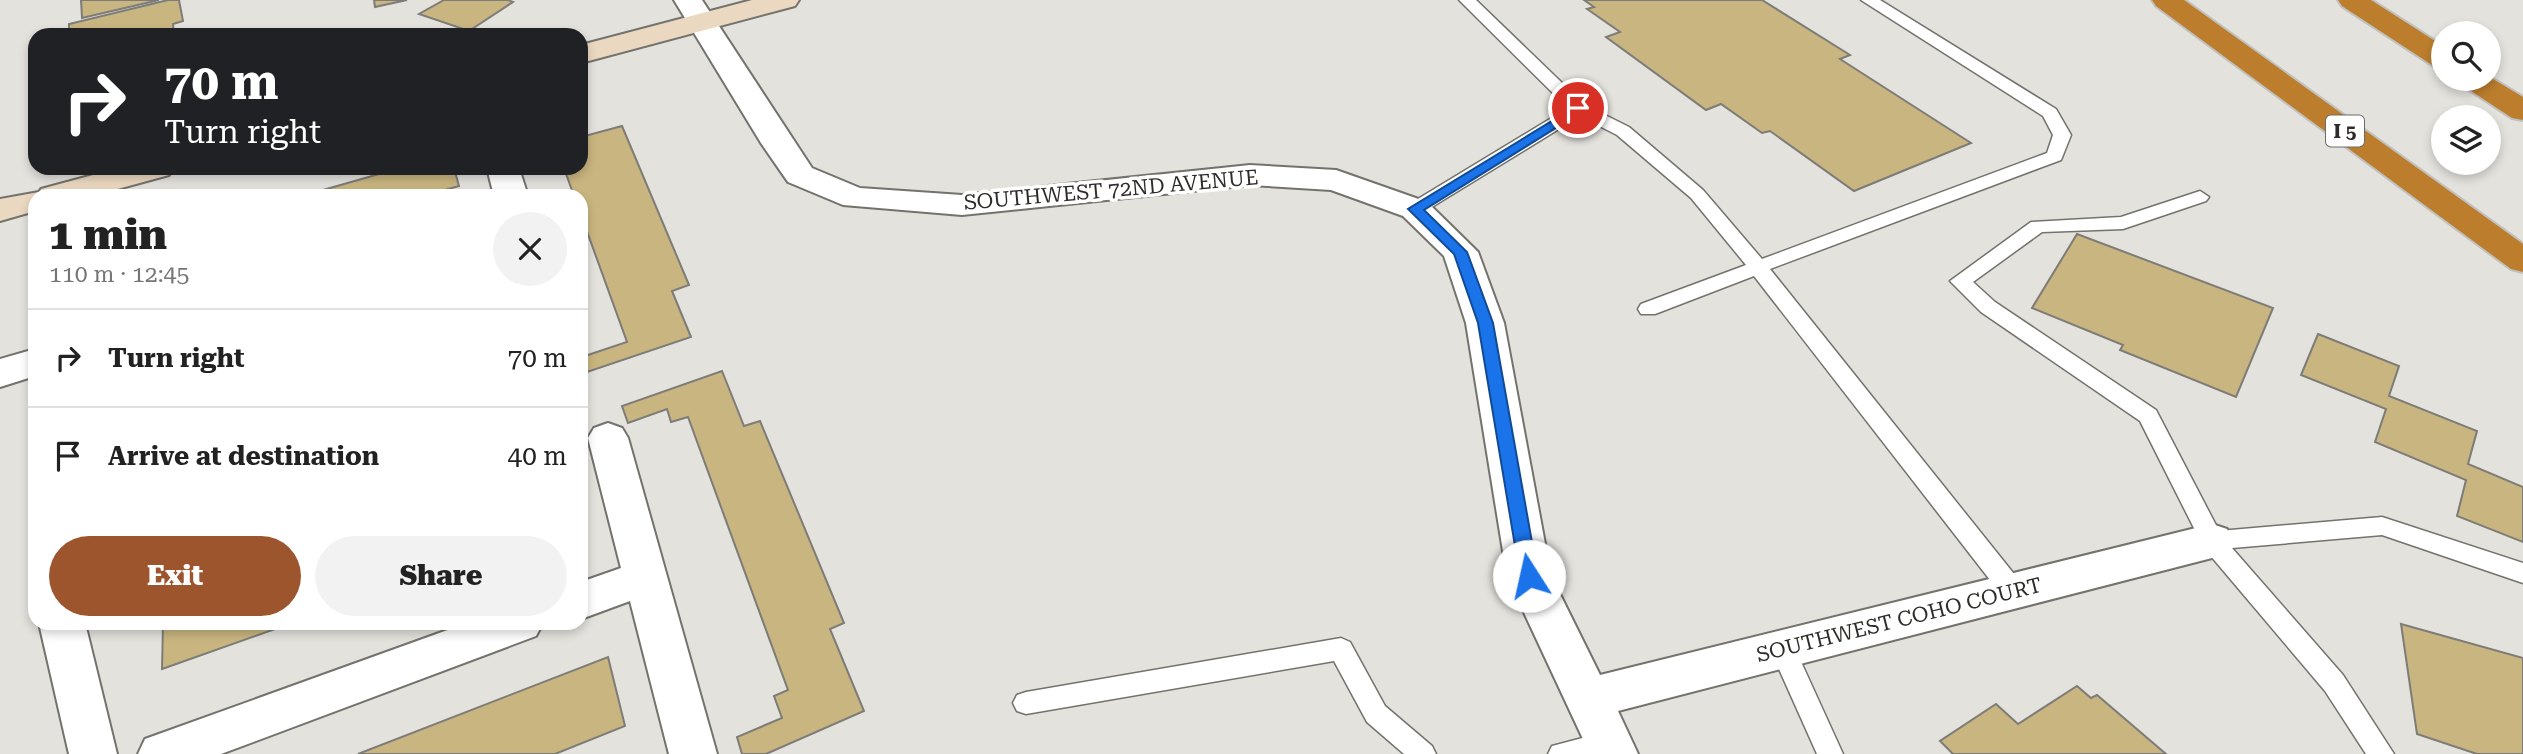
<!DOCTYPE html>
<html lang="en">
<head>
<meta charset="utf-8">
<style>
	:root { --surface:#fff; --page:#f2f2f2; --text:#222; --muted:#767676; --line:#e0e0e0; --accent:#9c552d }
	body { margin:0; font-family:"Roboto Serif",serif; background:var(--page); color:var(--text); height:100vh; display:flex; flex-direction:column; font-size:26px; white-space:nowrap }
	* { box-sizing:border-box; margin:0 }
	p { font-size:23px; color:var(--muted) }
	.icon { flex:none; width:38px; height:38px; fill:none; stroke:currentColor; stroke-width:2; stroke-linecap:round; stroke-linejoin:round }
	.map { position:relative; flex:1; overflow:hidden }
	.details { position:absolute; left:28px; top:189px; width:560px; height:441px; display:flex; flex-direction:column; background:var(--surface); border-radius:21px; box-shadow:0 4px 10px #0003 }
	.details>* { flex:none }
	.top-card { position:absolute; left:28px; top:28px; width:560px; height:147px; border-radius:21px; box-shadow:0 4px 10px #0003; background:#202124; color:#fff; overflow:hidden }
	.buttons { position:absolute; left:2431px; top:21px; display:grid; gap:14px }
	.buttons a { display:grid; place-items:center; width:70px; height:70px; border-radius:50%; background:var(--surface); box-shadow:0 4px 10px #0003; font-size:35px }
	.pin { position:absolute; display:grid; place-items:center; width:60px; height:60px; color:#fff; margin:-30px; border:4px solid #fff; border-radius:50%; box-shadow:0 2px 7px #0007 }
	.me { position:absolute; width:77px; margin:-38px; rotate:350deg; stroke-linejoin:round; filter:drop-shadow(0 0 5px #0008) }
	.turn { display:flex; align-items:center; gap:24px; height:147px; padding:0 21px; font-size:32px }
	.turn .icon { width:91px; height:91px; stroke-width:2.5 }
	.turn b { display:block; font-size:49px; line-height:60px }
	.round { display:grid; place-items:center; flex:none; width:74px; height:74px; border-radius:37px; background:var(--page) }
	.headline { display:flex; align-items:center; justify-content:space-between; height:119px; padding:0 21px }
	h1 { font-size:42px; font-weight:800; line-height:52px }
	.action { display:flex; gap:14px; margin-top:auto; padding:14px 21px }
	.action a { flex:1; height:80px; border-radius:42px; background:var(--accent); color:#fff; font-size:28px; font-weight:800; line-height:80px; text-align:center }
	.action a+a { background:var(--page); color:var(--text) }
	ul { padding:0; list-style:none }
	li { display:flex; align-items:center; gap:21px; height:98px; padding:0 21px; border-top:2px solid var(--line) }
	li div { flex:1 }
	li b { display:block; font-size:26px }
	li em { font-style:normal }
	.map>svg:first-child { display:block }
	.building { fill:#c9b57f; stroke:#7e7c78; stroke-width:2 }
	.lines { fill:none; stroke-linecap:round; stroke-linejoin:round }
	.lane-casing { stroke:#73726d; stroke-width:3 }
	.street-casing { stroke:#73726d; stroke-width:4 }
	.secondary-casing { stroke:#73726d; stroke-width:4 }
	.highway-casing { stroke:#c0c0bf; stroke-width:4 }
	.lane { fill:#fff; fill-rule:evenodd }
	.street { fill:#fff; fill-rule:evenodd }
	.secondary { fill:#ebd8c0; fill-rule:evenodd }
	.highway { fill:#bc7e2d; fill-rule:evenodd }
	.route { fill:#1a73e8; stroke:#114b97; stroke-width:2 }
	.labels { text-anchor:middle; stroke-width:7; stroke-linejoin:round; paint-order:stroke }
	.shield { fill:#fff; stroke:#6c6b6a; stroke-width:2 }
	.shield-label { font-size:19px; font-weight:bold; fill:#2d2c2a }
	.street-label { font-size:21px; fill:#2d2c2a; stroke:#fff }
</style>
</head>
<body>
<div class="map">
<svg width="2523" height="754" viewBox="0 0 2523 754">
	<rect width="100%" height="100%" fill="#e4e2dd"/>
	<g class="building">
		<polygon points="81,0 159,0 82,18"/>
		<polygon points="168,0 179,0 183,21 173,24 174,35 69,35 69,24"/>
		<polygon points="374,0 407,0 375,7"/>
		<polygon points="444,0 508,0 513,2 469,31 419,14"/>
		<polygon points="1584,0 1762,0 1850,55 1840,59 1971,143 1854,191 1770,131 1762,133 1721,104 1706,110 1606,37 1620,32 1587,9 1594,7"/>
		<polygon points="622,126 689,285 672,291 691,337 587,372 582,357 627,342 581,215 581,196 574,196 564,168 581,168 581,137"/>
		<polygon points="400,168 454,168 459,186 424,196 302,196"/>
		<polygon points="2077,234 2273,308 2236,397 2120,350 2123,345 2032,308"/>
		<polygon points="2318,334 2399,366 2389,396 2477,431 2468,464 2523,487 2523,542 2457,516 2466,480 2375,442 2386,409 2301,375"/>
		<polygon points="722,371 744,426 760,421 844,623 830,629 864,711 766,754 742,754 737,737 782,718 774,696 788,690 688,417 671,422 667,409 628,423 622,406"/>
		<polygon points="163,623 292,623 162,669"/>
		<polygon points="2401,624 2523,658 2523,754 2477,754 2417,734"/>
		<polygon points="608,657 625,726 555,754 358,754"/>
		<polygon points="2077,686 2091,698 2097,695 2166,754 1953,754 1940,741 1996,704 2018,724"/>
	</g>
	<g class="lines">
		<g class="lane-casing">
			<g id="lane">
				<polygon points="1459,0 1476,0 1585,105 1629,127 1703,190 1762,259 2047,153 2053,135 2043,116 1861,0 1880,0 2056,109 2071,135 2061,160 1770,269 2022,584 2025,591 2022,598 2013,601 2004,598 1754,276 1655,314 1641,314 1638,309 1641,304 1746,265 1691,198 1617,135 1580,116 1422,213 1408,213 1406,209 1408,205 1568,108"/>
				<polygon points="2200,191 2209,197 2206,201 2123,229 2042,232 1973,282 1995,302 2156,410 2219,531 2382,517 2523,563 2523,583 2382,535 2232,548 2343,675 2394,754 2366,754 2325,691 2204,548 2140,421 1981,312 1950,281 2031,222 2121,217"/>
				<polygon points="1341,638 1350,642 1385,706 1432,746 1436,754 1404,754 1367,722 1334,661 1026,714 1017,711 1013,703 1017,695 1026,692"/>
				<polygon points="1783,638 1792,642 1843,754 1817,754 1770,649 1774,642"/>
				<polygon points="1609,731 1618,735 1622,743 1618,751 1611,754 1548,754 1552,746"/>
			</g>
		</g>
		<g class="street-casing">
			<g id="street">
				<polygon points="674,0 702,0 812,168 860,188 962,195 1250,165 1336,170 1427,202 1478,252 1504,323 1551,576 1600,675 2212,524 2227,529 2233,541 2227,553 2212,558 1618,711 1638,754 1590,754 1507,576 1466,323 1444,256 1403,216 1331,190 1250,185 962,215 843,205 788,182 761,143"/>
				<polygon points="487,168 519,168 528,196 494,196"/>
				<polygon points="35,349 35,376 0,387 0,359"/>
				<polygon points="608,423 622,428 628,438 717,754 669,754 630,601 581,619 581,582 621,568 588,438 594,428"/>
				<polygon points="39,623 85,623 117,754 69,754"/>
				<polygon points="467,623 543,623 536,636 221,754 138,754 145,739"/>
			</g>
		</g>
		<g class="secondary-casing">
			<g id="secondary">
				<polygon points="752,0 799,0 795,6 581,63 581,45"/>
				<polygon points="119,168 173,168 169,175 92,196 35,196 35,211 0,221 0,199 39,192 41,189"/>
			</g>
		</g>
		<g class="highway-casing">
			<g id="highway">
				<polygon points="2152,0 2184,0 2523,244 2523,272 2511,269 2156,6"/>
				<polygon points="2338,0 2371,0 2443,46 2443,68 2432,65 2342,6"/>
				<polygon points="2488,76 2523,97 2523,120 2512,118 2462,85 2458,79 2488,79"/>
			</g>
		</g>
		<use href="#lane" class="lane"/>
		<use href="#street" class="street"/>
		<use href="#secondary" class="secondary"/>
		<use href="#highway" class="highway"/>
	</g>
	<polygon class="route" points="1578,105 1585,108 1583,111 1424,210 1467,252 1493,323 1538,576 1535,581 1529,583 1522,581 1520,576 1478,323 1454,254 1408,209"/>
	<g class="labels">
		<rect class="shield" x="2326" y="115.5" width="38" height="31" rx="5"/>
		<g class="shield-label">
			<text x="2345" y="138">I 5</text>
		</g>
		<g class="street-label">
			<text transform="translate(1111 190) rotate(-5)" y="7">SOUTHWEST 72ND AVENUE</text>
			<text transform="translate(1899 620) rotate(-14)" y="7">SOUTHWEST COHO COURT</text>
		</g>
	</g>
</svg>
<div class="buttons">
<a><svg class="icon" aria-label="search" viewBox="0 0 24 24"><circle cx="10" cy="10" r="6"/><path d="M15 15l6 6"/></svg></a>
<a><svg class="icon" aria-label="layers" viewBox="0 0 24 24"><path d="M12 4l9 5-9 5-9-5zM3 14l9 5 9-5"/></svg></a>
</div>
<div class="pin" style="left:1578px;top:108px;background:#d93025"><svg class="icon" aria-label="arrive" viewBox="0 0 24 24"><path d="M6 21V4h12l-3 4 3 4H6"/></svg></div>
<svg class="me" style="left:1529px;top:576px" viewBox="-20 -20 40 40"><circle r="19" fill="#fff"/><path d="M0-13L10 11 0 6-10 11z" fill="#1a73e8"/></svg>
<div class="top-card">
<div class="turn"><svg class="icon" aria-label="right" viewBox="0 0 24 24"><path d="M7 20v-9h11M14 6l5 5-5 5"/></svg><div><b>70 m</b>Turn right</div></div>
</div>
<section class="details">
<div class="headline"><div><h1>1 min</h1><p>110 m · 12:45</p></div><a class="round"><svg class="icon" aria-label="close" viewBox="0 0 24 24"><path d="M6 6l12 12M18 6L6 18"/></svg></a></div>
<ul>
<li><svg class="icon" aria-label="right" viewBox="0 0 24 24"><path d="M7 20v-9h11M14 6l5 5-5 5"/></svg><div><b>Turn right</b></div><em>70 m</em></li>
<li><svg class="icon" aria-label="arrive" viewBox="0 0 24 24"><path d="M6 21V4h12l-3 4 3 4H6"/></svg><div><b>Arrive at destination</b></div><em>40 m</em></li>
</ul>
<div class="action"><a>Exit</a><a>Share</a></div>
</section>
</div>
</body>
</html>
